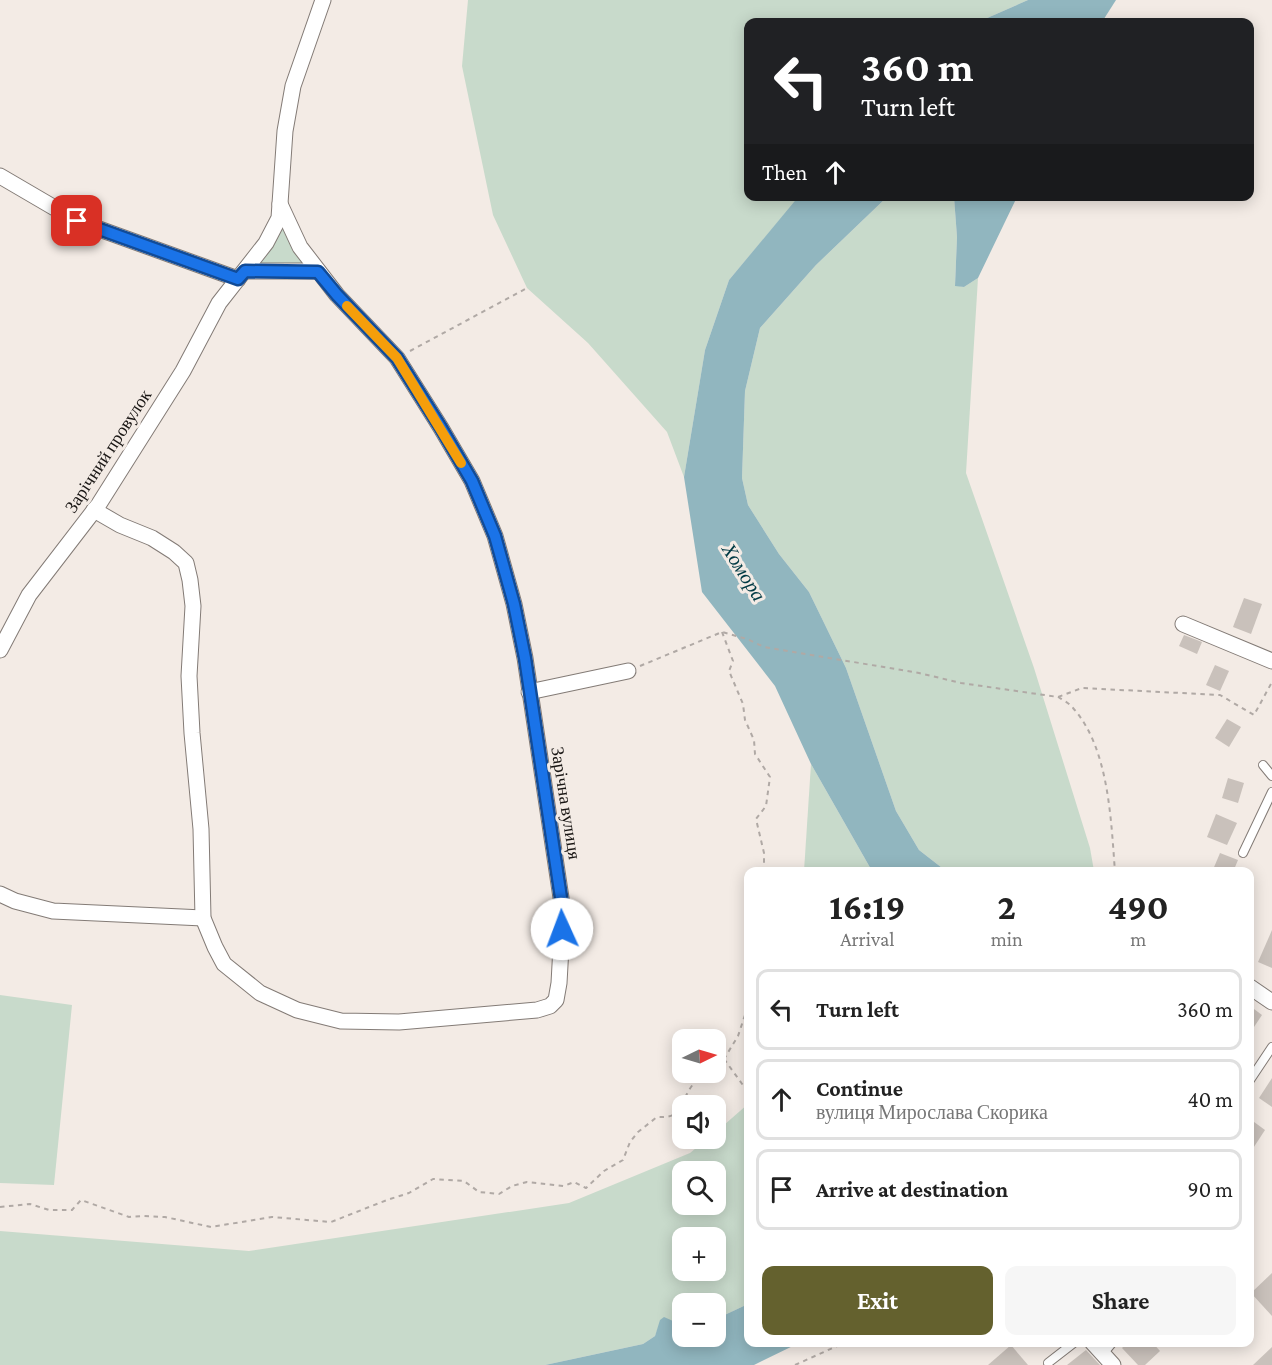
<!DOCTYPE html>
<html lang="en">
<head>
<meta charset="utf-8">
<style>
	:root { --surface:#fff; --page:#f6f6f6; --text:#222; --muted:#767676; --line:#e0e0e0; --accent:#64612e }
	body { margin:0; font-family:"Crimson Pro",serif; background:var(--page); color:var(--text); height:100vh; display:flex; flex-direction:column; font-size:22px; white-space:nowrap }
	* { box-sizing:border-box; margin:0 }
	p { font-size:20px; color:var(--muted) }
	.icon { flex:none; width:33px; height:33px; fill:none; stroke:currentColor; stroke-width:2; stroke-linecap:round; stroke-linejoin:round }
	.map { position:relative; flex:1; overflow:hidden }
	.side { position:absolute; left:744px; top:867px; width:510px; height:480px; display:flex; flex-direction:column; background:var(--surface); border-radius:12px; box-shadow:0 3px 15px #0003 }
	.side>* { flex:none }
	.banner { position:absolute; left:744px; top:18px; width:510px; height:183px; border-radius:12px; box-shadow:0 3px 15px #0003; background:#202124; color:#fff; overflow:hidden }
	.needle { width:39px; rotate:85deg }
	.tools { position:absolute; left:672px; top:1029px; display:grid; gap:12px }
	.tools a { display:grid; place-items:center; width:54px; height:54px; border-radius:12px; background:var(--surface); box-shadow:0 3px 15px #0003; font-size:30px }
	.pin { position:absolute; display:grid; place-items:center; width:51px; height:51px; color:#fff; margin:-26px; border-radius:12px; box-shadow:0 3px 9px #0006 }
	.me { position:absolute; width:66px; margin:-33px; rotate:358deg; stroke-linejoin:round; filter:drop-shadow(0 0 4px #0008) }
	.turn { display:flex; align-items:center; gap:21px; height:126px; padding:0 18px; font-size:27px }
	.turn .icon { width:78px; height:78px; stroke-width:2.5 }
	.turn b { display:block; font-size:42px; line-height:51px }
	.then { display:flex; align-items:center; height:57px; padding:0 18px; background:#0003; gap:12px; font-size:22px }
	.eta { display:flex; justify-content:space-evenly; align-items:center; height:102px; text-align:center }
	.eta b { font-size:36px; font-weight:700; line-height:42px }
	.button { display:flex; gap:12px; margin-top:auto; padding:12px 18px }
	.button a { flex:1; height:69px; border-radius:12px; background:var(--accent); color:#fff; font-size:24px; font-weight:700; line-height:69px; text-align:center }
	.button a+a { background:var(--page); color:var(--text) }
	ul { padding:0; list-style:none }
	li { display:flex; align-items:center; gap:18px; height:81px; margin:0 12px 9px; padding:0 6px; border:3px solid var(--line); border-radius:12px }
	li div { flex:1 }
	li b { display:block; font-size:22px }
	li em { font-style:normal }
	.map>svg:first-child { display:block }
	.green { fill:#c8dacb; fill-rule:evenodd }
	.water { fill:#91b6bf }
	.building { fill:#c9c1bb }
	.lines { fill:none; stroke-linecap:round; stroke-linejoin:round }
	.service-casing { stroke:#837b76; stroke-width:10 }
	.minor-casing { stroke:#837b76; stroke-width:17 }
	.path { stroke:#b0a9a5; stroke-width:2; stroke-dasharray:4.5 4.5; stroke-linecap:butt }
	.service { stroke:#fff; stroke-width:8 }
	.minor { stroke:#fff; stroke-width:15 }
	.route-casing { stroke:#114b97; stroke-width:15 }
	.route { stroke:#1a73e8; stroke-width:10 }
	.slow { stroke:#f59e0b; stroke-width:10 }
	.labels { text-anchor:middle; stroke-width:6; stroke-linejoin:round; paint-order:stroke }
	.street-label { font-size:18px; fill:#191614; stroke:#f3ebe5 }
	.water-label { font-size:20px; font-style:italic; fill:#003a44; stroke:#f3ebe5 }
</style>
</head>
<body>
<div class="map">
<svg width="1272" height="1365" viewBox="0 0 1272 1365">
	<rect width="100%" height="100%" fill="#f3ebe5"/>
	<g class="green">
		<polygon points="468,0 1028,0 978,22 748,22 748,196 799,197 729,280 705,350 684,477 667,432 588,343 527,288 493,215 462,66"/>
		<polygon points="887,197 954,197 957,237 955,285 964,287 978,278 966,473 1034,668 1090,848 1094,871 946,871 919,850 896,811 846,668 809,592 779,554 748,505 742,478 745,391 760,328 816,265"/>
		<polygon points="279,218 318,271 245,271"/>
		<polygon points="811,764 872,871 804,871"/>
		<polygon points="0,995 72,1005 54,1185 0,1183"/>
		<path d="M748,1104V1304L716,1319V1304H682V1329L673,1321L658,1328L655,1336L643,1344L545,1365H0V1231L249,1251L569,1203L690,1153L707,1139L716,1138V1132ZM682,1172H716V1204H682ZM682,1238H716V1270H682Z"/>
	</g>
	<g class="water">
		<polygon points="1028,0 1116,0 1102,22 978,22"/>
		<polygon points="799,196 887,197 816,265 760,328 745,391 742,478 748,505 779,554 809,592 846,668 896,811 919,850 946,871 872,871 811,764 775,686 702,592 684,477 705,350 729,280"/>
		<polygon points="954,197 1017,197 978,278 964,287 955,286 957,237"/>
		<polygon points="748,1304 748,1342 799,1343 754,1365 545,1365 643,1344 655,1336 660,1320 664,1317 673,1321 682,1329 682,1336 716,1336 716,1319"/>
	</g>
	<g class="building">
		<polygon points="1244,598 1262,604 1251,634 1233,627"/>
		<polygon points="1184,635 1202,642 1197,654 1179,646"/>
		<polygon points="1215,665 1229,671 1220,691 1206,685"/>
		<polygon points="1227,719 1241,727 1229,747 1215,738"/>
		<polygon points="1228,778 1244,783 1238,803 1222,798"/>
		<polygon points="1216,814 1237,823 1227,845 1207,837"/>
		<polygon points="1220,853 1238,860 1233,872 1212,872"/>
		<polygon points="1272,930 1272,968 1258,962"/>
		<polygon points="1250,1006 1262,1015 1250,1033"/>
		<polygon points="1272,1078 1272,1107 1259,1098"/>
		<polygon points="1250,1119 1265,1130 1250,1153"/>
		<polygon points="1272,1273 1272,1316 1251,1293"/>
		<polygon points="1128,1342 1152,1342 1160,1351 1145,1365 1138,1365 1122,1348"/>
		<polygon points="1011,1345 1028,1365 988,1365"/>
		<polygon points="1272,1347 1272,1365 1253,1365"/>
		<polygon points="1086,1350 1100,1365 1067,1365"/>
	</g>
	<g class="lines">
		<g class="service-casing">
			<g id="service">
				<polyline points="1263,765 1272,776"/>
				<polyline points="1243,853 1272,792"/>
				<polyline points="1250,1080 1272,1047"/>
				<polyline points="1103,1354 1113,1342"/>
				<polyline points="1048,1363 1075,1342"/>
			</g>
		</g>
		<g class="minor-casing">
			<g id="minor">
				<polyline points="0,176 77,221 238,279"/>
				<polyline points="245,271 318,271"/>
				<polyline points="94,510 120,525 152,538 174,552 186,563 190,580 193,606 189,676 192,733 201,829 203,918 215,947 224,964 260,993 297,1010 341,1021 399,1022 537,1010 550,1006 556,1000 559,983 563,911 525,658 514,604 495,536 472,481 441,428 397,358 337,295 300,247 280,204"/>
				<polyline points="1183,624 1272,661"/>
				<polyline points="0,650 29,595 99,504 183,371 219,303 266,243 279,218 285,131 293,86 323,0"/>
				<polyline points="529,692 628,671"/>
				<polyline points="0,894 15,901 53,911 203,918"/>
				<polyline points="1250,987 1272,1002"/>
				<polyline points="1092,1342 1113,1365"/>
			</g>
		</g>
		<g class="path">
			<polyline points="410,351 527,288"/>
			<polyline points="722,632 733,661 729,671 743,704 745,720 754,740 755,754 770,777 766,806 756,819 764,853 764,872"/>
			<polyline points="640,666 722,632 747,639 764,647 919,673 961,683 1058,697 1082,688 1220,695 1254,715 1272,682"/>
			<path d="M1058,697C1063,700 1069,703 1073,708C1109,748 1111,820 1115,872"/>
			<polyline points="724,1059 748,1092"/>
			<polyline points="716,1064 724,1059 738,1036 747,1009 746,994 748,986"/>
			<path d="M0,1207L30,1204L49,1210H72L81,1200L129,1217L142,1216L165,1217L211,1227L272,1217L331,1222L387,1200L409,1193L433,1179L464,1181L479,1192L499,1194L512,1186L527,1182L564,1186L574,1182L586,1188L604,1171L623,1160L630,1142L638,1132L657,1117C681,1118 678,1109 688,1092C692,1084 699,1078 704,1072"/>
			<polyline points="795,1365 846,1342"/>
		</g>
		<use href="#service" class="service"/>
		<use href="#minor" class="minor"/>
	</g>
	<g class="lines">
		<g class="route-casing">
			<polyline id="route" points="77,221 238,279 245,271 318,272 337,295 397,358 441,428 472,481 495,536 514,604 525,658 563,911 562,929"/>
		</g>
		<use href="#route" class="route"/>
		<polyline class="slow" points="347,306 397,358 461,463"/>
	</g>
	<g class="labels">
		<g class="street-label">
			<text transform="translate(108 451) rotate(-57)" y="6">Зарічний провулок</text>
			<text transform="translate(566 803) rotate(81)" y="6">Зарічна вулиця</text>
		</g>
		<g class="water-label">
			<text transform="translate(744 572) rotate(58)" y="7">Хомора</text>
		</g>
	</g>
</svg>
<div class="tools">
<a><svg class="needle" viewBox="-14 -14 28 28"><path d="M0-13l5 13h-10z" fill="#e53935"/><path d="M0 13l5-13h-10z" fill="#767676"/></svg></a>
<a><svg class="icon" aria-label="sound" viewBox="0 0 24 24"><path d="M4 9h4l5-4v14l-5-4H4zM17 9q2 3 0 6"/></svg></a>
<a><svg class="icon" aria-label="search" viewBox="0 0 24 24"><circle cx="10" cy="10" r="6"/><path d="M15 15l6 6"/></svg></a>
<a>+</a>
<a>−</a>
</div>
<div class="pin" style="left:77px;top:221px;background:#d93025"><svg class="icon" aria-label="arrive" viewBox="0 0 24 24"><path d="M6 21V4h12l-3 4 3 4H6"/></svg></div>
<svg class="me" style="left:562px;top:929px" viewBox="-20 -20 40 40"><circle r="19" fill="#fff"/><path d="M0-13L10 11 0 6-10 11z" fill="#1a73e8"/></svg>
<div class="banner">
<div class="turn"><svg class="icon" aria-label="left" viewBox="0 0 24 24"><path d="M17 20v-9H6M10 6l-5 5 5 5"/></svg><div><b>360 m</b>Turn left</div></div>
<div class="then">Then<svg class="icon" aria-label="ahead" viewBox="0 0 24 24"><path d="M12 20V5M6 11l6-6 6 6"/></svg></div>
</div>
<section class="side">
<div class="eta">
<div><b>16:19</b><p>Arrival</p></div>
<div><b>2</b><p>min</p></div>
<div><b>490</b><p>m</p></div>
</div>
<ul>
<li><svg class="icon" aria-label="left" viewBox="0 0 24 24"><path d="M17 20v-9H6M10 6l-5 5 5 5"/></svg><div><b>Turn left</b></div><em>360 m</em></li>
<li><svg class="icon" aria-label="ahead" viewBox="0 0 24 24"><path d="M12 20V5M6 11l6-6 6 6"/></svg><div><b>Continue</b><p>вулиця Мирослава Скорика</p></div><em>40 m</em></li>
<li><svg class="icon" aria-label="arrive" viewBox="0 0 24 24"><path d="M6 21V4h12l-3 4 3 4H6"/></svg><div><b>Arrive at destination</b></div><em>90 m</em></li>
</ul>
<div class="button"><a>Exit</a><a>Share</a></div>
</section>
</div>
</body>
</html>
